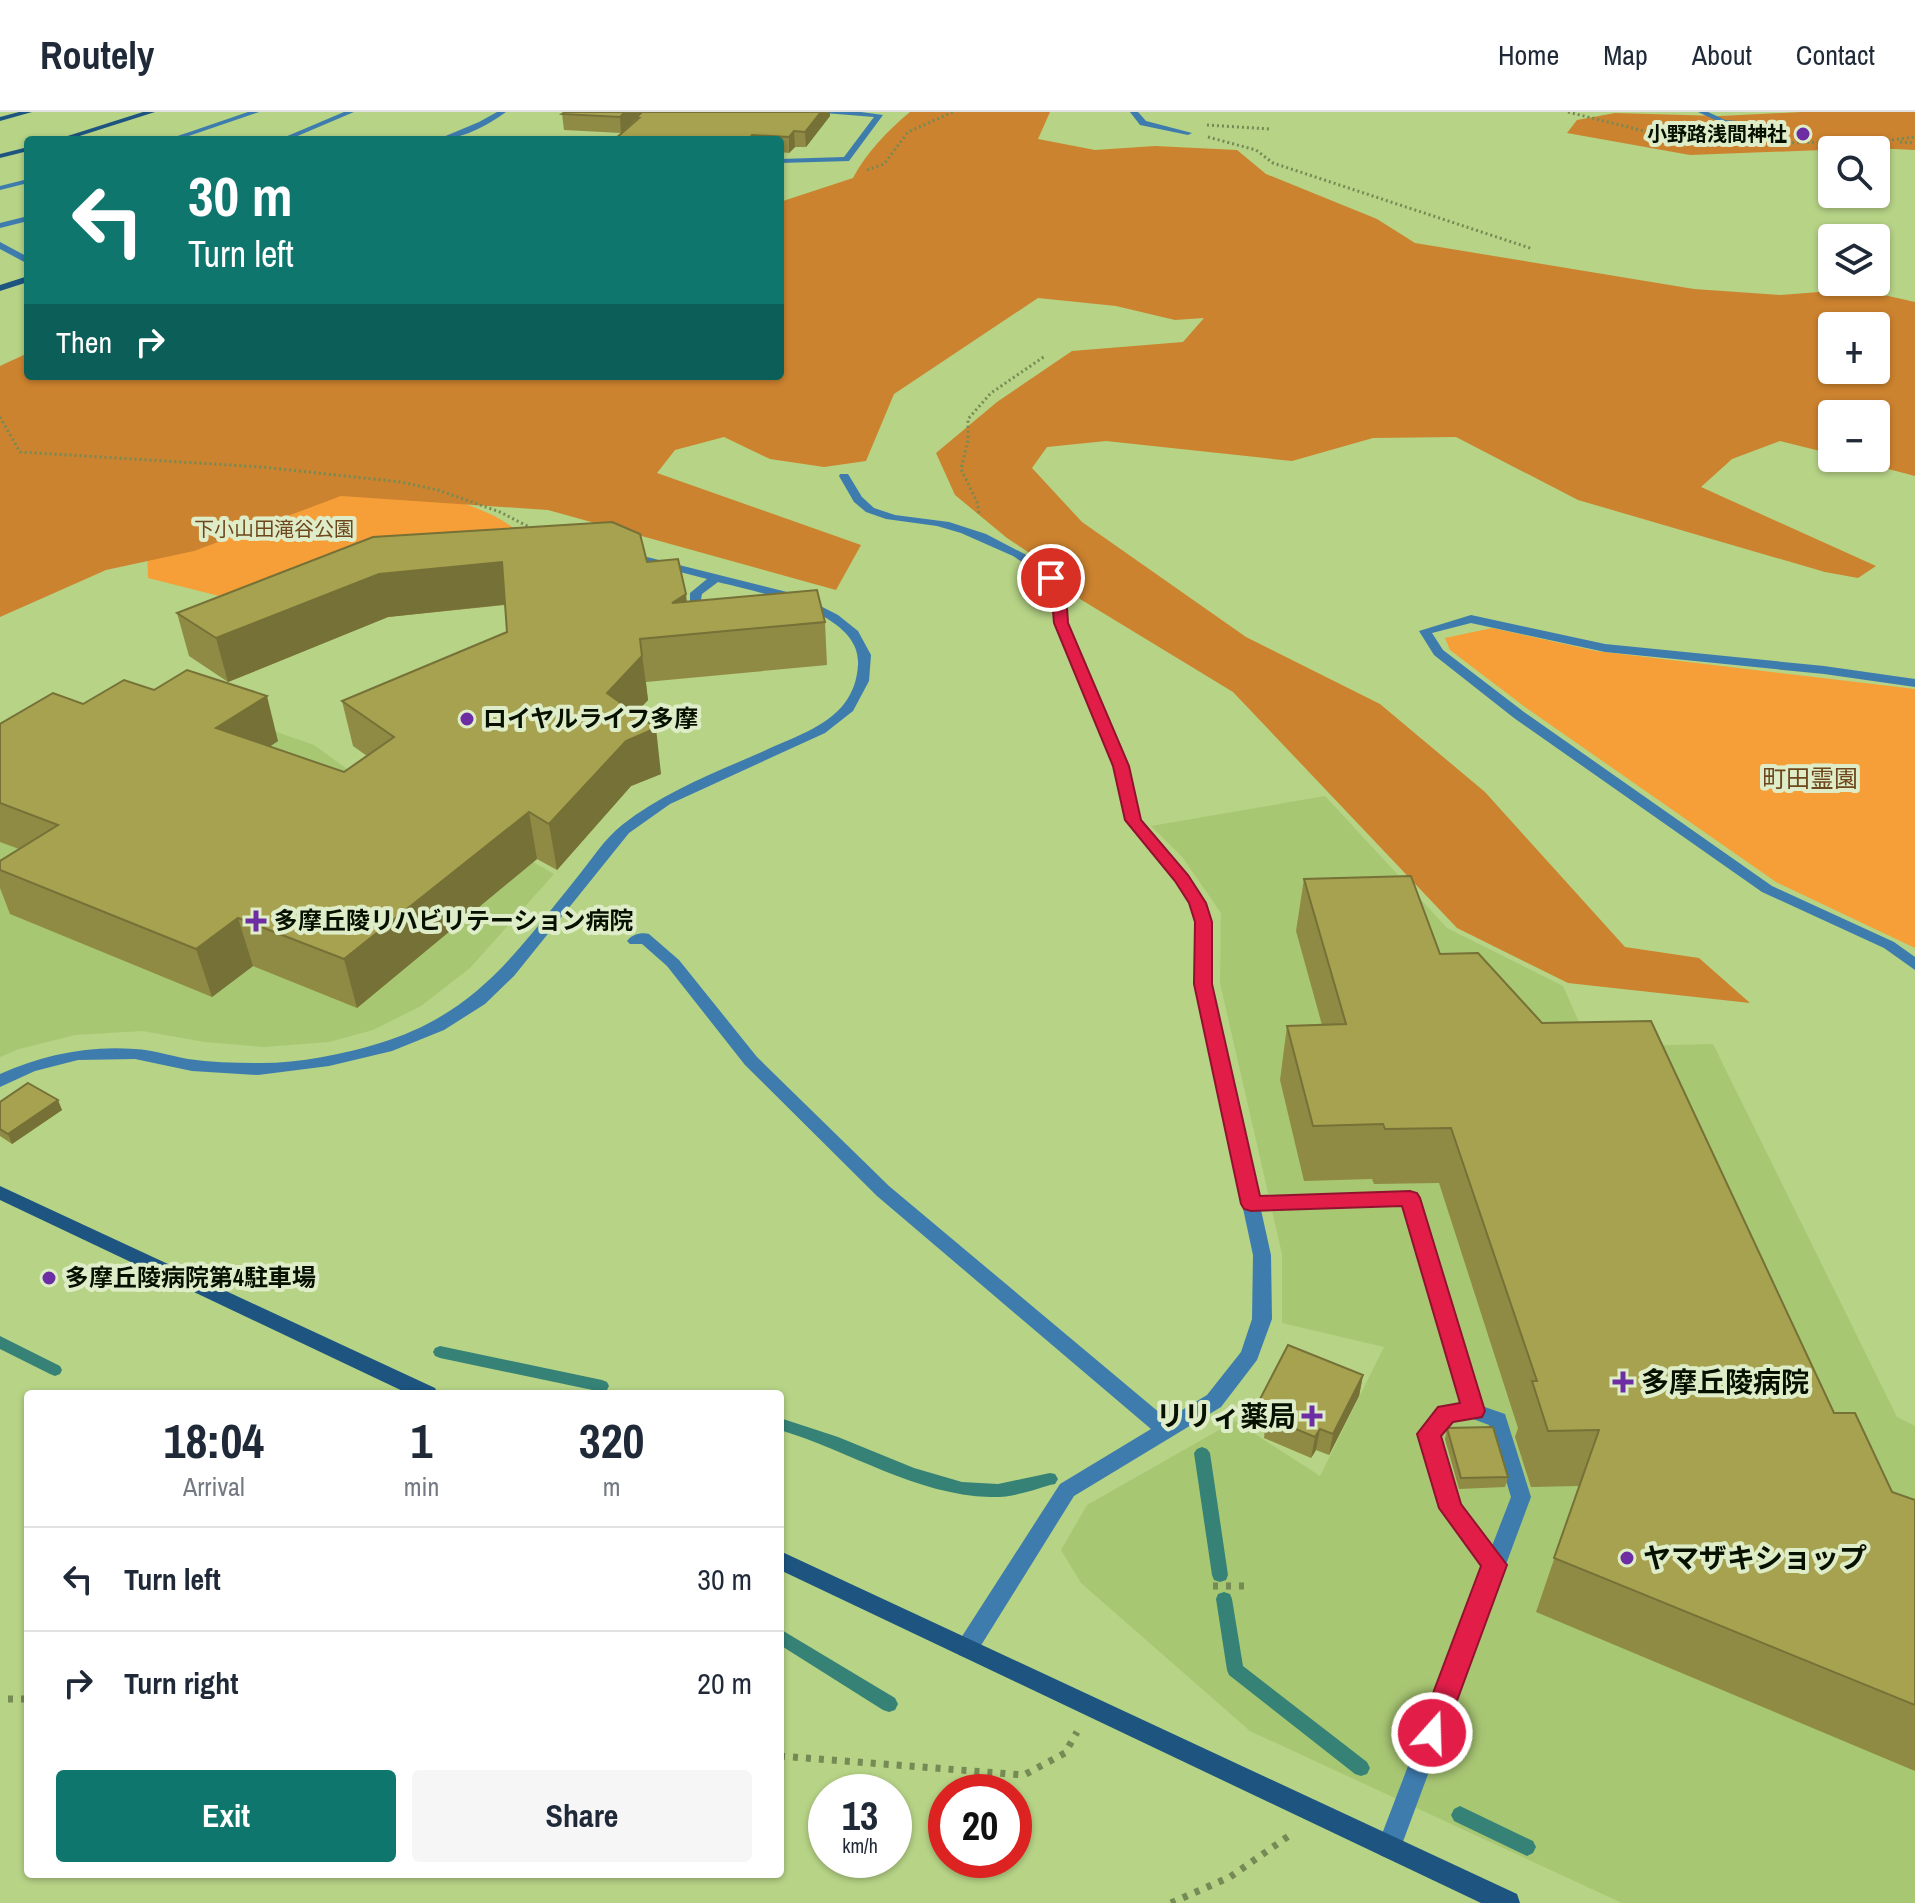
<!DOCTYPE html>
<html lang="en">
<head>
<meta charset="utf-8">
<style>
	:root { --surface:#fff; --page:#f6f6f7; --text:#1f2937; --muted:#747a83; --line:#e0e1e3; --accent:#0f766e }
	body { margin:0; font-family:"Archivo Narrow","Noto Sans JP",sans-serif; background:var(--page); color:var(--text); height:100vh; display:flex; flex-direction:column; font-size:30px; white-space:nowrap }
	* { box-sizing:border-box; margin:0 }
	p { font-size:26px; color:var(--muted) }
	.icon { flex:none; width:44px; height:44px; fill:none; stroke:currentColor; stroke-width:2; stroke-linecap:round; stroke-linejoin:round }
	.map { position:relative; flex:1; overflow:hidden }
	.side { position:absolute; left:24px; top:1278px; width:760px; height:488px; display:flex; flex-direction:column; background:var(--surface); border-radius:8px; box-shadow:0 2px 6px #0004 }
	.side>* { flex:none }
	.top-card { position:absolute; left:24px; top:24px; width:760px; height:244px; border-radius:8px; box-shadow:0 2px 6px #0004; background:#0f766e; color:#fff; overflow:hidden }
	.controls { position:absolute; left:1818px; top:24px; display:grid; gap:16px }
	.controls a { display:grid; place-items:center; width:72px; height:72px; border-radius:8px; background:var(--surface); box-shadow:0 2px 6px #0004; font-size:40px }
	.speed { position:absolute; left:808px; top:1662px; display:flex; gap:16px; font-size:40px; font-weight:700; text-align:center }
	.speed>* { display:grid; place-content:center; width:104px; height:104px; border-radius:50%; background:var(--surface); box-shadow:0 2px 6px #0004; line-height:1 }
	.speed small { font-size:20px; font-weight:400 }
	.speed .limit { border:12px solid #d22; background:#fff; color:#111 }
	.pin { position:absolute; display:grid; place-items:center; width:68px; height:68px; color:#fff; margin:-34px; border:4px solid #fff; border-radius:50%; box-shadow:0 2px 8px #0007 }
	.me { position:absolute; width:88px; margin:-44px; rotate:20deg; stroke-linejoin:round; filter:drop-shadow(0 0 6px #0008) }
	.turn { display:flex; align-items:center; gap:28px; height:168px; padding:0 32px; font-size:36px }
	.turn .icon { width:104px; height:104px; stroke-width:2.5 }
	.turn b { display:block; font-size:56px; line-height:68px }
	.then { display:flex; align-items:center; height:76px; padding:0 32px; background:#0003; gap:16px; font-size:30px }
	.eta { display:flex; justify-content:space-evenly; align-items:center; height:136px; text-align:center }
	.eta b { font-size:48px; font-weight:800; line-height:56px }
	.action { display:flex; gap:16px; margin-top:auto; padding:16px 32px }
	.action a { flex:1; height:92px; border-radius:8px; background:var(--accent); color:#fff; font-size:32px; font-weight:800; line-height:92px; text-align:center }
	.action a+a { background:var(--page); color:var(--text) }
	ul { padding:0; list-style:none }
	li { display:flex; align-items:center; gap:24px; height:104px; padding:0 32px; border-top:2px solid var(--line) }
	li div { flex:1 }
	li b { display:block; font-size:30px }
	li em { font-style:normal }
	header { display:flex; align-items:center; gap:48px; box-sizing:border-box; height:112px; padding:0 40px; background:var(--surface); border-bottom:2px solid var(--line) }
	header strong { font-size:38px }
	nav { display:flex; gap:44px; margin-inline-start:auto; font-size:28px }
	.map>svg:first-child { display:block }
	.built { fill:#a8c773 }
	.green { fill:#f69f38 }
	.forest { fill:#cc832f; fill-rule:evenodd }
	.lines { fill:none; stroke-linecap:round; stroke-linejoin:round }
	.stream { fill:#368276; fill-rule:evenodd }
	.path-far3 { stroke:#758a54; stroke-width:3; stroke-dasharray:2 3; stroke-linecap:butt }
	.path-far2 { stroke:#758a54; stroke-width:4; stroke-dasharray:3 5; stroke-linecap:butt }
	.path-far1 { stroke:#758a54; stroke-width:5; stroke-dasharray:4 6; stroke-linecap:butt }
	.path { stroke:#758a54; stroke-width:7; stroke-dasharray:5 8; stroke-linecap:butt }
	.lane { fill:#3e7cae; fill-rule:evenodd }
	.street { fill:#3e7cae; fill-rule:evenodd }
	.secondary { fill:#1d5580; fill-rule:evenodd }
	.wall { fill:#908b44 }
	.shaded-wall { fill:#757137 }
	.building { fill:#a7a24f; stroke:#757137; stroke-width:2 }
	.route { fill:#e11d48; stroke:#92132f; stroke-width:2 }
	.poi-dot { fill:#6e2ea3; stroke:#deedc8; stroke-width:3 }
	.labels { text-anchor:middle; stroke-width:8; stroke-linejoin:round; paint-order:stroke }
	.far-poi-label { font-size:20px; font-weight:bold; fill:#081100; stroke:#deedc8; text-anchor:end }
	.far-park-label { font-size:20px; fill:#6e471d; stroke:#deedc8 }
	.poi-label { font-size:24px; font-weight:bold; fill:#081100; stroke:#deedc8; text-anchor:start }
	.park-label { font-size:24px; fill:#6e471d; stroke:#deedc8 }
	.near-poi-label { font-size:28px; font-weight:bold; fill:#081100; stroke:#deedc8; text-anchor:start }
</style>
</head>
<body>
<header>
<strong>Routely</strong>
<nav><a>Home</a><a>Map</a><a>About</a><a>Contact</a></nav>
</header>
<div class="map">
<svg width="1915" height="1791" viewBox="0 0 1915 1791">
	<rect width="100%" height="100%" fill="#b6d386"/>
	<g class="built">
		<polygon points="201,594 314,633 372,675 457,706 554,762 470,856 421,894 373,918 329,930 264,935 205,930 142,919 75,923 19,937 0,945 0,664"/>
		<polygon points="1325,684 1447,816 1563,874 1590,935 1713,932 1897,1305 1915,1314 1915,1791 1622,1791 1250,1619 1081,1471 1061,1438 1087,1393 1235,1309 1320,1364 1384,1235 1282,1211 1282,1142 1220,871 1221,801 1183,746 1151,714"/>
	</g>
	<g class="green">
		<path d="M265,360C330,368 475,375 521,423L239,489L148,466L147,431Z"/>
		<polygon points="1492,516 1596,539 1915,577 1915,836 1776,770 1525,595 1450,538 1445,526"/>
	</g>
	<g class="forest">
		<path d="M910,0H1050L1038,27L1095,38L1155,34L1237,38L1266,62L1377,107L1415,131L1694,177L1781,183L1857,177L1915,190V364L1846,346H1876V302H1832V342L1780,329L1732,347L1701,375L1876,454L1858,466L1825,460L1578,388L1456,325L1373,326L1292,349L1106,329L1047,335L1032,356L1082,410L1246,525L1380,592L1485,680L1625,835L1699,846L1750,891L1568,871L1457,816L1233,580L1080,487L1060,461L1007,426L955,383L936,341L997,290L1072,239L1183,230L1204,206L1175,208L1116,194L1038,186L894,282L866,349L824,355L770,347L724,325L675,338L657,361L861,433L836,478L548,398L341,384L194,439L106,458L0,505V254L28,241V264H780V90L853,66C866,41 888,18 910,0ZM1832,214H1876V258H1832Z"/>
		<polygon points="1802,0 1915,0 1915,38 1874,36 1690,43 1567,21 1577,8 1615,1 1720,4"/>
	</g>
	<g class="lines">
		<g class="stream">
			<polygon points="0,1224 60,1254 62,1258 60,1262 55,1264 50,1262 0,1237"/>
			<polygon points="440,1234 602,1268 607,1270 609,1274 607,1278 602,1280 440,1246 435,1244 433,1240 435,1236"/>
			<path d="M780,1306L838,1325L914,1356L962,1370L998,1372L1050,1361L1055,1362L1058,1367L1055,1372L1050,1373C1031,1379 1010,1386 990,1385C916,1383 850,1339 780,1318Z"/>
			<polygon points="1202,1335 1207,1337 1210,1341 1228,1463 1226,1468 1220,1470 1214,1468 1212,1463 1194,1341 1197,1337"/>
			<polygon points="1224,1480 1230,1482 1232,1487 1243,1554 1367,1650 1370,1656 1367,1662 1361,1664 1355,1662 1229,1563 1227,1558 1216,1487 1218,1482"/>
			<polygon points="780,1517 895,1586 898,1592 895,1598 889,1600 883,1598 780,1533"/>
			<polygon points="1460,1694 1533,1729 1536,1735 1533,1741 1527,1744 1454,1709 1451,1703 1454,1697"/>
		</g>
		<g class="path-far3">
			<polyline points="1568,0 1652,21 1708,28"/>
			<polyline points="1207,13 1270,17"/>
			<polyline points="1208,25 1256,38 1273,51 1533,137"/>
			<polyline points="1900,30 1915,31"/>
			<polyline points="1782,31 1884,29 1915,25"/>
			<polyline points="867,58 884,52 908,20 953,0"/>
			<polyline points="0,305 20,340 262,355 401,370 438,378 500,400 533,417"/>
			<polyline points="979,401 977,390 961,357 968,328 968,307 991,281 1045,244"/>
		</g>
		<polyline class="path-far2" points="589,801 598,806"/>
		<polyline class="path-far1" points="594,804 615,816"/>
		<g class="path">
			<polyline points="1213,1474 1244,1474"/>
			<polyline points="8,1587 28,1587"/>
			<polyline points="780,1644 1024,1663 1065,1641 1077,1620"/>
			<polyline points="1171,1791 1230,1765 1293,1721"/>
		</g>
		<g class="lane">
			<polygon points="1698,0 1708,0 1725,8 1776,12 1772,14 1724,12"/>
			<path d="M627,440L799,483L838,503L858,519L871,543L869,569L853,599L825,621L670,692L629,721L514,864L485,892L444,918L392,939L329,954L258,963L192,959L135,947L78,948L35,959L0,975V962C42,943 89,933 135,937C153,938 171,944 188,947C210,950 233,951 255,951C295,952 341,943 380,931C475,902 516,841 575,768C590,750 604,727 622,713C665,679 717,660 766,638C792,626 826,615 844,592C853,580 857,568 858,553C862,499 756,480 718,470L702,482L698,505H690V481L707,467L623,445V441Z"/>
			<polygon points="1471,503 1605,532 1824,554 1915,567 1915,575 1824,562 1605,540 1471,511 1432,521 1443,538 1524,600 1772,774 1894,830 1915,845 1915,858 1884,836 1762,780 1514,606 1434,543 1419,519"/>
			<path d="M1410,1080L1416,1081L1419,1086L1482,1294L1505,1302L1531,1385L1401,1735L1398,1743L1389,1747L1380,1743L1377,1735L1484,1456L1441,1396L1419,1322L1439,1296L1462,1292L1403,1093L1251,1098L1245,1097L1242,1092L1245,1087L1251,1086ZM1473,1307L1489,1313L1511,1385L1492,1434L1460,1392L1440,1324L1452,1309Z"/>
		</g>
		<g class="street">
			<polygon points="248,0 259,0 177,28 166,28"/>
			<polygon points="344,0 354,0 288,28 278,28"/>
			<path d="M497,0H506C487,14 460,28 436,28L479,10Z"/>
			<polygon points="812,0 861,0 883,3 849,49 780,51 780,47 844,45 874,5"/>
			<polygon points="1130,0 1138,0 1146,9 1192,21 1188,23 1140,13"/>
			<polygon points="28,67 28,71 0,78 0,74"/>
			<polygon points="28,104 28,109 0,116 0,111"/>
			<polygon points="0,130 28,145 28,152 0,137"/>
			<path d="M840,362H848L862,385L874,396L895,403L949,410L986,422L1036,448L1058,469L1064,484L1067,511L1128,654L1140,707L1187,763L1205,791L1212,810L1211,872L1271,1143L1272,1207L1257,1248L1221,1295L1074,1384L975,1543L967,1546L959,1543L956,1536L959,1529L1060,1372L1151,1317L877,1084L745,953L667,854L642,832H630L627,829C632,822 642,820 649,822L679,848L757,945L889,1074L1167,1307L1207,1283L1241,1240L1252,1207L1253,1143L1195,872L1196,810L1191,791L1176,768L1126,708L1114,654L1055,511L1051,479L1040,462L1013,444L961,421L937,414L886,407L866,400L854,390L839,364Z"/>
		</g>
		<g class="secondary">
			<polygon points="19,0 32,0 0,9 0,5"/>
			<polygon points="143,0 155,0 67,28 55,28"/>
			<polygon points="28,35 28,39 0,46 0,42"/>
			<polygon points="28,164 28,170 0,179 0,173"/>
			<polygon points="0,1074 435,1276 438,1282 409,1282 0,1088"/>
			<polygon points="780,1439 1517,1782 1520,1791 1481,1791 780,1458"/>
		</g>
	</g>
	<g class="wall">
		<polygon points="565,0 830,0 830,4 806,35 795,35 789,41 780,40 780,28 614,28 636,9 636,7 621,21 564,18 562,2"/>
		<polygon points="647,450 687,490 825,510 827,553 646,570 648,588 635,601 661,662 631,674 557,758 537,747 357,896 253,854 212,885 10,802 0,776 0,749 19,737 0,730 0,612 83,592 278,629 269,635 344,660 367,644 353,634 342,589 507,520 505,493 388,505 228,570 189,544 177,501"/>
		<polygon points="1304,767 1440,842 1834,1301 1892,1380 1915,1388 1915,1659 1536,1500 1579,1374 1531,1375 1515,1325 1518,1316 1439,1071 1374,1072 1372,1067 1304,1069 1280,968 1287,914 1322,913 1296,819"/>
		<polygon points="0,990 62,998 12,1032 0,1024"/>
		<polygon points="1363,1263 1359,1284 1329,1343 1316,1338 1311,1346 1264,1326 1265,1316 1254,1311 1258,1291"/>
		<polygon points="1447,1316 1508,1365 1505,1375 1459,1377 1445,1327"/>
	</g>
	<g class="shaded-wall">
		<polygon points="625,0 644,0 621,21 620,5"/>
		<polygon points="821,0 830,0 830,4 806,35 805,20"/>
		<polygon points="794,19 795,35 789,41 789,25"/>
		<polygon points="502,450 509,492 388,505 228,570 216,526 379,462"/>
		<polygon points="686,482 690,522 672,491"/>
		<polygon points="640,527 648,588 613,625 607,581"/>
		<polygon points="267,584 278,629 229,661 216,616"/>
		<polygon points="656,616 661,662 631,674 557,758 549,712 626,629"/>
		<polygon points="529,700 537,747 357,896 344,847"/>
		<polygon points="238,806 253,854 212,885 196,837"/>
		<polygon points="58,988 62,998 12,1032 8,1022"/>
		<polygon points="1363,1263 1359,1284 1329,1343 1333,1322"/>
		<polygon points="1320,1317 1316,1338 1311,1346 1315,1325"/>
	</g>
	<g class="building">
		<polygon points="565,0 625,0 620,5 562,2"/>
		<polygon points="642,0 821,0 805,20 794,19 789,25 752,23 749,28 703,27 702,28 614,28 639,6 636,6"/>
		<polygon points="612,410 640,422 647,450 678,447 686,482 672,491 817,478 825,510 640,527 642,544 607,581 656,616 626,629 549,712 529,700 344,847 238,806 196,837 0,758 0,749 58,713 0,691 0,612 53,581 83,592 124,568 154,578 187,558 267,584 216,616 344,660 394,625 342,589 507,520 502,450 379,462 216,526 177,501 373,425"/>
		<polygon points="1411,764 1440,842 1478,841 1542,911 1651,909 1834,1301 1855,1301 1892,1380 1915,1388 1915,1593 1554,1446 1599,1318 1548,1319 1532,1269 1537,1269 1451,1016 1385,1017 1383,1012 1313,1014 1287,914 1346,912 1304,767"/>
		<polygon points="28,971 58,988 8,1022 0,1017 0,990"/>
		<polygon points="1288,1233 1363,1263 1333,1322 1320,1317 1315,1325 1267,1305 1272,1297 1258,1291"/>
		<polygon points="1493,1315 1508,1365 1461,1366 1447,1316"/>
	</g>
	<path class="route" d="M1051,462C1067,469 1067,495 1068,511L1129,654L1141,708L1188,763L1206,791L1212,810V872L1260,1084L1410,1079L1417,1081L1420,1086L1485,1299L1482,1305L1453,1310L1441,1324L1461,1392L1507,1453L1445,1621L1441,1630L1432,1633L1422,1630L1418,1621L1481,1454L1439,1396L1417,1322L1438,1295L1460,1291L1402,1094L1251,1099L1244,1097L1241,1092L1194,872L1195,810L1189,791L1175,769L1125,708L1113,654L1054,511L1052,487L1045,466Z"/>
	<g class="poi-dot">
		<circle cx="1803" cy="22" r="8"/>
		<circle cx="467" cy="607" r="8"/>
		<path d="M252 797h8v8h8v8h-8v8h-8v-8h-8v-8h8z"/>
		<circle cx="49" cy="1166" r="8"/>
		<path d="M1619 1258h8v8h8v8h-8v8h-8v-8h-8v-8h8z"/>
		<path d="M1308 1292h8v8h8v8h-8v8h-8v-8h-8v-8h8z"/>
		<circle cx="1627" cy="1446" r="8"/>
	</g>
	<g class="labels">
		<g class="far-poi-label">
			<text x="1787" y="29">小野路浅間神社</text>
		</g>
		<g class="far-park-label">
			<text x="274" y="424">下小山田滝谷公園</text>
		</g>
		<g class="poi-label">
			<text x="483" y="615">ロイヤルライフ多摩</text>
			<text x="274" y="817">多摩丘陵リハビリテーション病院</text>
			<text x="65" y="1174">多摩丘陵病院第4駐車場</text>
		</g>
		<g class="park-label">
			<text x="1810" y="675">町田霊園</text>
		</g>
		<g class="near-poi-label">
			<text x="1641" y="1280">多摩丘陵病院</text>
			<text x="1296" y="1314" text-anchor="end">リリィ薬局</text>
			<text x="1643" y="1456">ヤマザキショップ</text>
		</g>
	</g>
</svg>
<div class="controls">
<a><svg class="icon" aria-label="search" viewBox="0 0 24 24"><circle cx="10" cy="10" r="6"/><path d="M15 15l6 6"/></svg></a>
<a><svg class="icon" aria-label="layers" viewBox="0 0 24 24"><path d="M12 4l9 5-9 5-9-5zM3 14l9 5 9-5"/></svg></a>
<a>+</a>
<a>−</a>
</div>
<div class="speed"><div>13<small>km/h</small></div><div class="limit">20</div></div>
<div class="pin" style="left:1051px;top:466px;background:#d93025"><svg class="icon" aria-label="arrive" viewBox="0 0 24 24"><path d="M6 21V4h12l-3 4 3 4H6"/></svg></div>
<svg class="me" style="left:1432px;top:1621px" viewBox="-20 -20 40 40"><circle r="17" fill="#e11d48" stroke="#fff" stroke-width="3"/><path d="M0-11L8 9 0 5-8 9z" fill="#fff"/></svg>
<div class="top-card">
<div class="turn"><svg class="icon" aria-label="left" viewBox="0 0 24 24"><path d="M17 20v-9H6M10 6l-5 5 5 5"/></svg><div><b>30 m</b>Turn left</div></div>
<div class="then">Then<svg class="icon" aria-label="right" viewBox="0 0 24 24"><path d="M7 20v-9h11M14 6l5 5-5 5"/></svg></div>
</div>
<section class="side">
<div class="eta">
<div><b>18:04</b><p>Arrival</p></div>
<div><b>1</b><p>min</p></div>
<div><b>320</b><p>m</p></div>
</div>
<ul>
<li><svg class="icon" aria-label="left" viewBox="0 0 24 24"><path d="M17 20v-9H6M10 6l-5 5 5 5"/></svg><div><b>Turn left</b></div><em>30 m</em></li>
<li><svg class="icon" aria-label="right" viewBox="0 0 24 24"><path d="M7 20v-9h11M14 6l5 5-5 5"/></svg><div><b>Turn right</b></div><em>20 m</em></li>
</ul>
<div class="action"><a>Exit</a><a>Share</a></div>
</section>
</div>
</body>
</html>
